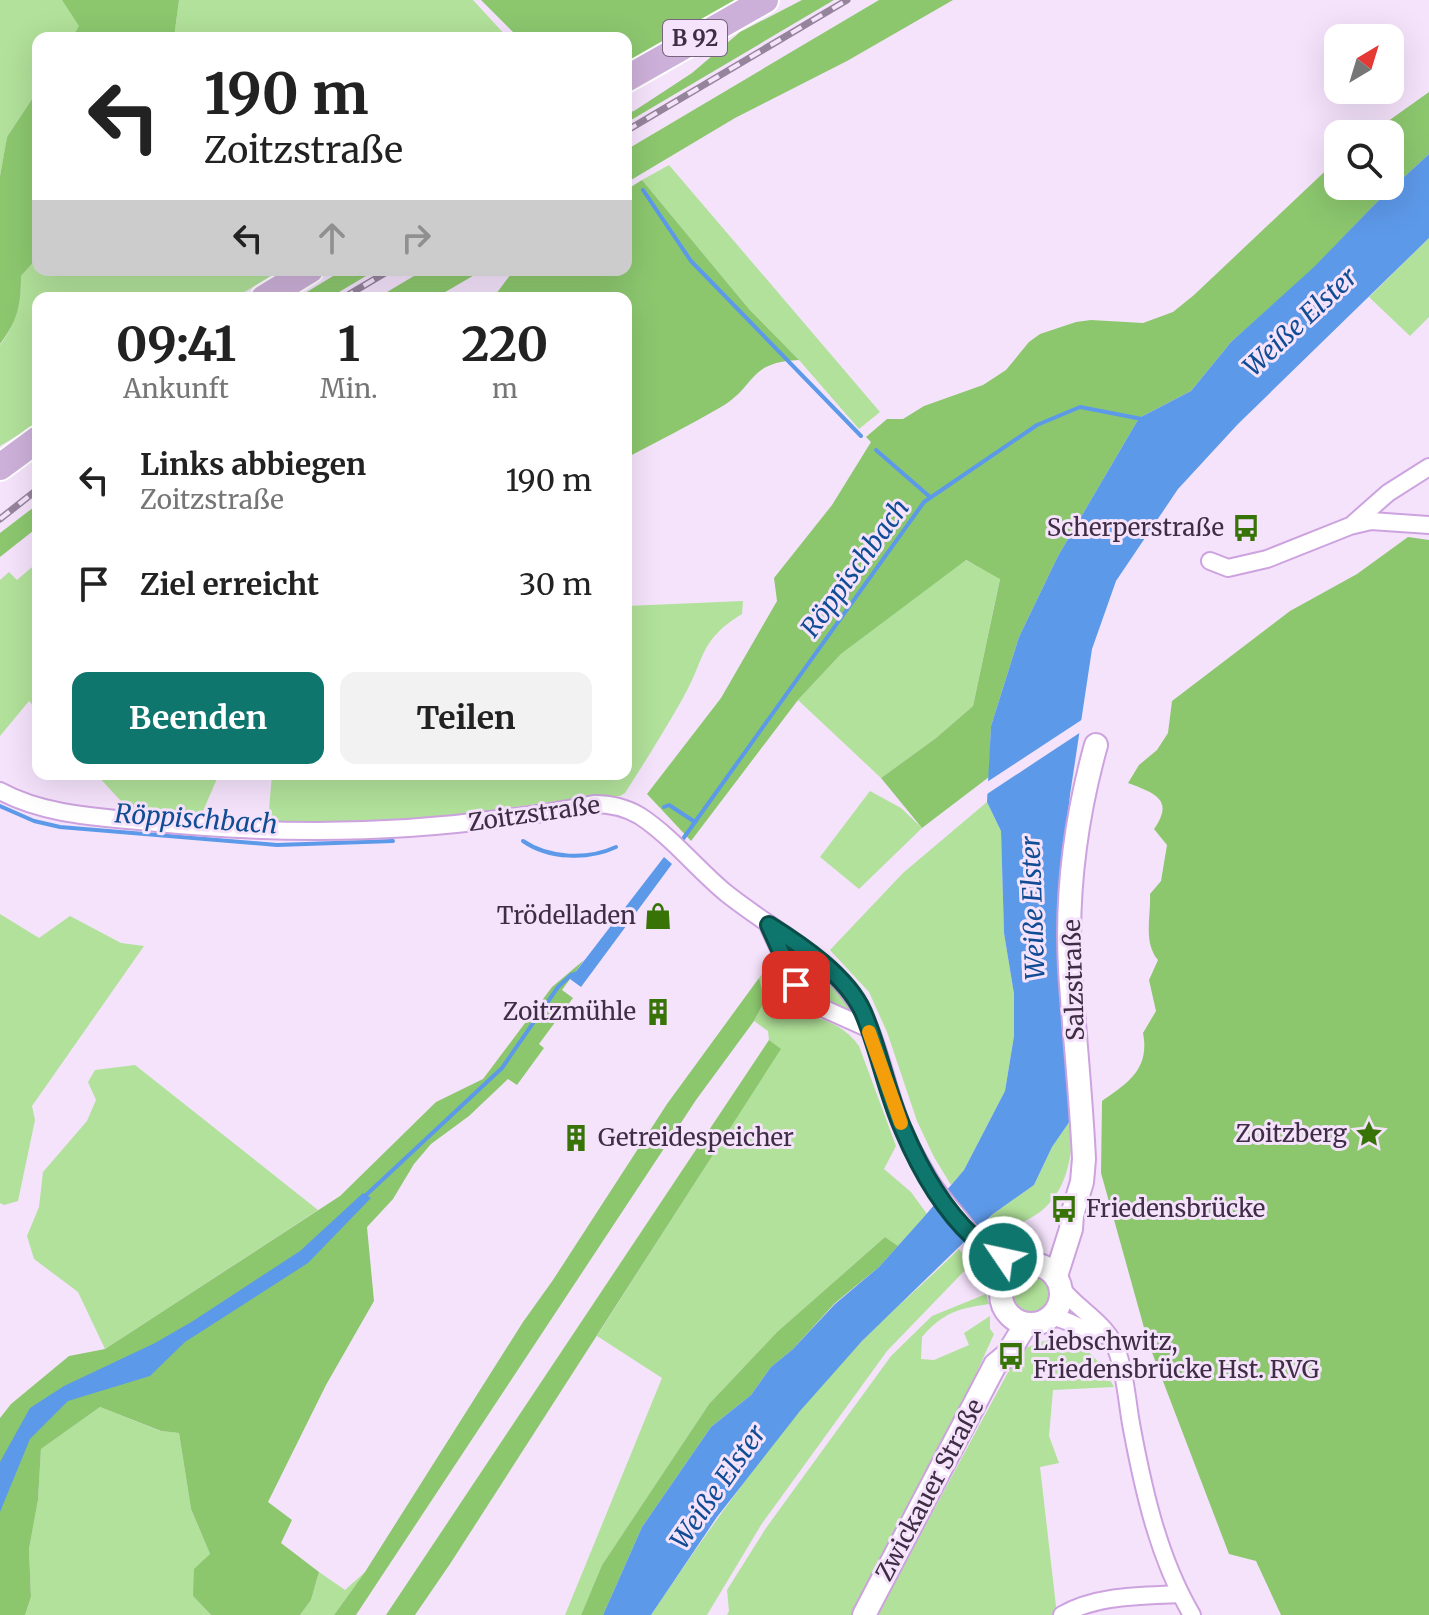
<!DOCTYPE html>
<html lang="de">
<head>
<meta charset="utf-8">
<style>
	:root { --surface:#fff; --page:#f2f2f2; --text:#222; --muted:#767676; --accent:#0f766e }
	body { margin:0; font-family:Merriweather,serif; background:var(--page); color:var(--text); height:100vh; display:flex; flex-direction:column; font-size:30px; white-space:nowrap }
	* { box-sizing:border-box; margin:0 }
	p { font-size:26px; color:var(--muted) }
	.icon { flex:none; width:44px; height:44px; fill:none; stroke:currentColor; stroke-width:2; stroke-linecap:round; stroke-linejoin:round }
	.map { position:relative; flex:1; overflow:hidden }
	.side { position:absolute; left:32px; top:292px; width:600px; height:488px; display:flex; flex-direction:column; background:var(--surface); border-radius:16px; box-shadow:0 8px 32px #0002 }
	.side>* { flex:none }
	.banner { position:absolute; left:32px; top:32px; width:600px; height:244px; border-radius:16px; box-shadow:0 8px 32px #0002; background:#fff; color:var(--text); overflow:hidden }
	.needle { width:52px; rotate:38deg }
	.buttons { position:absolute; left:1324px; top:24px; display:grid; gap:16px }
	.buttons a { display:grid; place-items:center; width:80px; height:80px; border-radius:16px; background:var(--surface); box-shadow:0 8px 32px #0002; font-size:40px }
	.pin { position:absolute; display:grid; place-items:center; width:68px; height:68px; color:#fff; margin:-34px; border-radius:16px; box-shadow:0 4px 12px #0006 }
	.me { position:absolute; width:88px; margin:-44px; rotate:304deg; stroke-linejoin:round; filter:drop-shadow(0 0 6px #0008) }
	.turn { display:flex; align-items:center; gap:28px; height:168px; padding:0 40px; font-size:36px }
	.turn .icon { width:104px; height:104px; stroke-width:2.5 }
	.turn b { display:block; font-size:56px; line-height:68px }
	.lanes { display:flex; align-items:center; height:76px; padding:0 40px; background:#0003; justify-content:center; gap:40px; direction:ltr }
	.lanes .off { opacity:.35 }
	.eta { display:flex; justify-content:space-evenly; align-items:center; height:136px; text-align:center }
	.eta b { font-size:48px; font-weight:700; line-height:56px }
	.cta { display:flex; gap:16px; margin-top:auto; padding:16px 40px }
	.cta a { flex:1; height:92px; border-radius:16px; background:var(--accent); color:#fff; font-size:32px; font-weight:700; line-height:92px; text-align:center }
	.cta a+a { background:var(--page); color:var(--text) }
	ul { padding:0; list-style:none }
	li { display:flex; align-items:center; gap:24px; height:104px; padding:0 40px }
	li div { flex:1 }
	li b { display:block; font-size:30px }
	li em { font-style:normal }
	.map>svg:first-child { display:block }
	.green { fill:#b1e19a }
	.forest { fill:#8cc76e }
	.water { fill:#5d99e9 }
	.pier { fill:#f5e3fc }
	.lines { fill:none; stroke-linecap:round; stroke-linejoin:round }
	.stream { stroke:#5d99e9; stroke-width:4 }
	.minor-casing { stroke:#cda3df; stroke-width:20 }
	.secondary-casing { stroke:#cda3df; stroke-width:26 }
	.primary-casing { stroke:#fff; stroke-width:30 }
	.minor { stroke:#fff; stroke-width:16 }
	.secondary { stroke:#fff; stroke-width:22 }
	.primary { stroke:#cdb0d9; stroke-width:26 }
	.rail-casing { stroke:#95849c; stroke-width:7 }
	.rail { stroke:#f5e3fc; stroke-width:4; stroke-dasharray:12; stroke-linecap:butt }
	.route-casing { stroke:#0a4d48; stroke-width:20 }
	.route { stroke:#0f766e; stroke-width:14 }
	.slow { stroke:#f59e0b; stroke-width:14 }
	.labels { text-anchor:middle; stroke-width:6; stroke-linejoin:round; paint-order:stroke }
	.shield { fill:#f5e3fc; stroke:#75647c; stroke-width:2 }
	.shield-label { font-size:22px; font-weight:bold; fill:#3e2d45 }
	.poi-label { font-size:24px; fill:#3e2d45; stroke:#f5e3fc; text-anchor:end }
	.street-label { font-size:24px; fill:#3e2d45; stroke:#f5e3fc }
	.water-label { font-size:26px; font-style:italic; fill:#104d94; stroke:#f5e3fc }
</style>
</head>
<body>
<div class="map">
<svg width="1429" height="1615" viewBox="0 0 1429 1615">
	<rect width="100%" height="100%" fill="#f5e3fc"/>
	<g class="green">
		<polygon points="0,0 62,0 80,26 72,38 38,38 38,90 7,137 0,176"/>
		<polygon points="179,0 473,0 508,38 174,38"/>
		<polygon points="669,165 880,412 859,429 799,360 749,309 642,180"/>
		<polygon points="1429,238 1429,317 1410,336 1369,297"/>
		<path d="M38,257V270H280L235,298H38V423L0,446V345C17,323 21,303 21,276Z"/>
		<polygon points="965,560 1000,578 973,706 936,738 881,778 798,700 841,654"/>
		<polygon points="38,562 38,711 29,701 0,736 0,580 9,572 17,580"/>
		<path d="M743,601L742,614C698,641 706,658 683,698C665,730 645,762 625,793L620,796L586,797L430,819L332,824L268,822L272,774H626V606Z"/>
		<polygon points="96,774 219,774 200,818 131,812"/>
		<polygon points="870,791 901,808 922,828 859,889 820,857"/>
		<polygon points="987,802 1001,831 1004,933 1014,994 1014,1036 1005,1091 964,1170 951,1185 934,1157 917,1121 887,1032 869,992 830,950 903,873"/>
		<polygon points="0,914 39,938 70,916 121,943 144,946 32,1106 35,1120 18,1201 4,1205 0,1203"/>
		<polygon points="784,942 829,976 856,1015 815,995 803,984"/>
		<path d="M775,957L794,997L803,1006L802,1013C826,1020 845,1026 859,1046L896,1146L884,1169L911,1192L927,1214L898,1246L885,1237L777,1332L709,1404L602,1565L581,1615H565L662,1378L597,1336L780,1050L769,1040L768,1031L754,1021L765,1000L759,978Z"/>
		<polygon points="135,1065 318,1210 105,1349 78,1292 34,1259 27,1236 39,1207 43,1172 87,1121 96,1100 88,1082 95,1070"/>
		<path d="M1072,1118C1073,1153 1069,1189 1040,1212C1026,1222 1009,1228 994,1237L983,1227L993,1214L1034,1185L1052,1147Z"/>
		<path d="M959,1249L971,1264L887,1351L761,1525L707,1615H651C715,1520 781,1426 861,1342C892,1310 927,1281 959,1249Z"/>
		<circle cx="1033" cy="1294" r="19"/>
		<path d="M986,1294L989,1304C957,1309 944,1312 922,1337L921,1359L934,1360L969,1345L964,1333L990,1316V1329L994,1334L957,1416L854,1615H727L729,1611L727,1590L766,1528L891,1356L932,1316Z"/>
		<path d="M1065,1338C1090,1348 1102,1364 1114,1387L1053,1390L1049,1436L1059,1463L1040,1467L1057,1615H877L1020,1350L1044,1341Z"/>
		<polygon points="100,1407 160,1431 179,1433 191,1509 210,1554 193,1596 211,1615 25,1615 31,1597 29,1549 38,1500 41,1449"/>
		<polygon points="319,1572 345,1590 365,1572 334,1615 300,1615 311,1600"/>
	</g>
	<g class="forest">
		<polygon points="62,0 179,0 174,38 72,38 79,26"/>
		<polygon points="481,0 748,0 626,68 626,38 519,38"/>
		<polygon points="802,0 834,0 626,123 626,113 634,111 692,73 740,32"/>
		<polygon points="879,0 953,0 847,61 735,118 626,183 626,150"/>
		<path d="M38,90V257L21,276C21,304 18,321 0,344V176L7,137Z"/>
		<polygon points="1429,92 1429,154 1376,203 1315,267 1231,342 1191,391 1139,418 1058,556 1019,637 991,726 989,777 922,828 881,778 936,738 973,706 1000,579 966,560 841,654 798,700 691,841 647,794 721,698 777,601 774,578 832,505 871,442 866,437 887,419 903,419 924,406 983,385 1006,370 1029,342 1040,334 1076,322 1091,320 1143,323 1173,312 1194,295 1338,159 1338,186 1390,186 1390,134 1370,134"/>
		<path d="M642,180L749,309L799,360C747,362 757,386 721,407C690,425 658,441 626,458V298H493L514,270H626V190Z"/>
		<polygon points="343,270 376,270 329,298 297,298"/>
		<polygon points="424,270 483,270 435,298 377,298"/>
		<polygon points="38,504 38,527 0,557 0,533"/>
		<path d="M1408,537L1429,540V1615H1281L1256,1561L1229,1554L1148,1342L1101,1173L1102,1101C1128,1083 1150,1069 1143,1033L1156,1011L1149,980L1158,960C1143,942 1151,917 1150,894L1161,881L1167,845L1154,829C1175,799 1154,793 1128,783L1139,765L1157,750L1168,733L1172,701L1290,611L1357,574Z"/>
		<polygon points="584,960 562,990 573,998 539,1044 544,1048 517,1085 508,1079 469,1116 431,1144 414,1164 393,1199 367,1227 374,1301 326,1385 268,1502 292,1520 281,1543 319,1572 311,1600 300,1615 211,1615 193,1596 194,1569 210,1554 191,1509 179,1433 161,1431 100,1407 41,1449 38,1500 29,1549 31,1597 25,1615 0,1615 0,1418 11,1404 69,1356 105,1349 340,1196 436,1102 483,1079 552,987"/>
		<polygon points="759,978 765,1000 754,1021 696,1100 356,1615 334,1615 365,1572 523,1322 553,1280 667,1104"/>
		<polygon points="769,1040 781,1049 450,1564 415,1615 386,1615"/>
		<polygon points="885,1237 898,1246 879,1267 835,1303 793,1349 771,1367 751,1395 711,1427 642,1527 603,1615 581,1615 602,1565 709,1404 777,1332"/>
	</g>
	<g class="water">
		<polygon points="1429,154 1429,238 1238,424 1178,489 1116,581 1092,649 1070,795 1060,889 1060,937 1072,1118 1052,1147 1034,1185 993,1214 862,1341 800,1411 717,1517 651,1615 603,1615 642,1527 711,1427 751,1395 771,1367 793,1349 835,1304 879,1267 923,1218 964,1170 1005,1091 1014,1036 1014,994 1004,933 1001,831 987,802 991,726 1019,637 1058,556 1139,418 1191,391 1231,342 1314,267 1377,202"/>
		<polygon points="664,857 672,864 581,987 570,979"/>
		<polygon points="363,1193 371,1198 308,1263 185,1342 150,1376 68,1401 30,1439 0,1512 0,1462 30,1408 64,1386 155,1343 193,1321 300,1251"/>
	</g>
	<polygon class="pier" points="1086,717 1084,730 984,796 984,784"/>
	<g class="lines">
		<g class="stream">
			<polyline points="643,190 691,261 861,436"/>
			<polyline points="876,450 930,497"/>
			<polyline points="0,806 34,821 60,827 277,845 393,841"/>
			<polyline points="664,807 669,805 695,822 924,502 1037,425 1080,407 1142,419"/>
			<path d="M523,841C549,859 588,860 616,847"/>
			<polyline points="680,843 695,822"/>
			<polyline points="365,1196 502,1068 558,987 571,975 578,973"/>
		</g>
		<g class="minor-casing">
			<g id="minor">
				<polyline points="1354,523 1388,493 1429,467"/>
				<polyline points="1210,561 1228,568 1267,559 1350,526 1371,521 1429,525"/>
				<path d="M0,791C44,815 98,817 147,822C265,834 381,835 498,819C530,815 563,811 594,804C611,804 625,807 640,816C672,837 697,869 726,893C767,926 816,950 849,992C878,1029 884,1083 902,1127C909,1143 918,1160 927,1175C940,1199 960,1216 974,1238C977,1243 978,1250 981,1255C989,1265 997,1272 1002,1284"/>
				<polyline points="769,927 796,985 818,1006 867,1028"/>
				<polyline points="975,1239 987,1245 1018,1267"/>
				<path d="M1061,1288C1079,1311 1107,1323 1117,1351C1126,1375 1127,1404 1132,1429C1144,1493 1159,1559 1192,1615"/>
				<path d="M1052,1317C1071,1319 1085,1334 1105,1335"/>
				<path d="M1062,1615C1096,1595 1141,1596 1180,1594"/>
			</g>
		</g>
		<g class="secondary-casing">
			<g id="secondary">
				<circle cx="1031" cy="1294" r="30"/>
				<path d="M1056,1276L1071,1229L1072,1215L1082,1182L1084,1159C1081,1095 1074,1032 1070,969C1066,894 1076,817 1096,745"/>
				<polyline points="864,1615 995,1365 1007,1355 1026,1324"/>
			</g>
		</g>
		<g class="primary-casing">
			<g id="primary">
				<polyline points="626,79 765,0"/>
				<polyline points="264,298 310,270"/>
				<polyline points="0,467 38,439"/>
			</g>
		</g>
		<use href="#minor" class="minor"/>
		<use href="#secondary" class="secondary"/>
		<use href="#primary" class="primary"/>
		<g class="rail-casing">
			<g id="rail">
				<polyline points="626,131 847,0"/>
				<polyline points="343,298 390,270"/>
				<polyline points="0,519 38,489"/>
			</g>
		</g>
		<use href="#rail" class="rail"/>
	</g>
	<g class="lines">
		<g class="route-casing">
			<path id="route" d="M796,985L769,925C801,945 847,976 863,1012C879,1049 886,1091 903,1129C919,1167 942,1208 973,1237C981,1244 994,1250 1003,1257"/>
		</g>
		<use href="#route" class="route"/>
		<polyline class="slow" points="869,1032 901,1123"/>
	</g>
	<defs>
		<g id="bus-bare" transform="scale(2.16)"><path d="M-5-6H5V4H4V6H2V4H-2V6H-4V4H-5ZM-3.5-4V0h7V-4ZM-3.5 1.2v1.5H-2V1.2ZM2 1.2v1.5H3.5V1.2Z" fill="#377307" stroke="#f5e3fc" stroke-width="2.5" paint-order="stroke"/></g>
		<g id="shop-bare" transform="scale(2.16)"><path d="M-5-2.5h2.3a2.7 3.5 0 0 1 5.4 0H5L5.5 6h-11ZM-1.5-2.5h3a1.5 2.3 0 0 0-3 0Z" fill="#377307" stroke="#f5e3fc" stroke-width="2.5" paint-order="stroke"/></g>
		<g id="building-bare" transform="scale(2.16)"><path d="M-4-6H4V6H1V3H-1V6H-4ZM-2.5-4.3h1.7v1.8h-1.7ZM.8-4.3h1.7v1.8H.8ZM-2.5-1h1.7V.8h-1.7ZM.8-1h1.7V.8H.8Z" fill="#377307" stroke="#f5e3fc" stroke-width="2.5" paint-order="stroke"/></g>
		<g id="sight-bare" transform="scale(2.16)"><path d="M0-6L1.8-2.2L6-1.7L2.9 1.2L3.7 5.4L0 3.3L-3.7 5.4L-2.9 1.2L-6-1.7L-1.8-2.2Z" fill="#377307" stroke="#f5e3fc" stroke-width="2.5" paint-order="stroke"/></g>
	</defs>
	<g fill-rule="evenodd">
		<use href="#bus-bare" x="1246" y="528"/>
		<use href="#shop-bare" x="658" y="916"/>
		<use href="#building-bare" x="658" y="1012"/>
		<use href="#sight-bare" x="1369" y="1134"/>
		<use href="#building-bare" x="576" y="1138"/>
		<use href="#bus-bare" x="1064" y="1209"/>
		<use href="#bus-bare" x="1011" y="1356"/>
	</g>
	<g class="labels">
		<rect class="shield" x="663" y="20" width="64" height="36" rx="6"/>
		<g class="shield-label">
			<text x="695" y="46">B 92</text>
		</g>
		<g class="poi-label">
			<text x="1224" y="536">Scherperstraße</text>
			<text x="636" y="924">Trödelladen</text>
			<text x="636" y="1020">Zoitzmühle</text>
			<text x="1347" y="1142">Zoitzberg</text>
			<text x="598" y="1146" text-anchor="start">Getreidespeicher</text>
			<text x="1086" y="1217" text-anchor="start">Friedensbrücke</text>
			<text x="1033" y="1350" text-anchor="start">Liebschwitz,<tspan x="1033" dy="28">Friedensbrücke Hst. RVG</tspan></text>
		</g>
		<g class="street-label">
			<text transform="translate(534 814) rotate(-8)" y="8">Zoitzstraße</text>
			<text transform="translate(1074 980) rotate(-92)" y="8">Salzstraße</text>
			<text transform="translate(930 1490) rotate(-62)" y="8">Zwickauer Straße</text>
		</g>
		<g class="water-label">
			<text transform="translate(1300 322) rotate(-43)" y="9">Weiße Elster</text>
			<text transform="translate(855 568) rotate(-54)" y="9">Röppischbach</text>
			<text transform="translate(196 819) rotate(4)" y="9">Röppischbach</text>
			<text transform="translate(1033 908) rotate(-92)" y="9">Weiße Elster</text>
			<text transform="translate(718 1487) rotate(-55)" y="9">Weiße Elster</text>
		</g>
	</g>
</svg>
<div class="buttons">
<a><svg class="needle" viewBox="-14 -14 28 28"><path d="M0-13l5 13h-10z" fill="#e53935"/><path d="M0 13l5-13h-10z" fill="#767676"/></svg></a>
<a><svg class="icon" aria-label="search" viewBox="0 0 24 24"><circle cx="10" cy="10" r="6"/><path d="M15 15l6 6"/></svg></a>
</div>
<div class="pin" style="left:796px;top:985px;background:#d93025"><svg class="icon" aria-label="arrive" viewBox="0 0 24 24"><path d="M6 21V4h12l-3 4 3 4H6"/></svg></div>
<svg class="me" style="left:1003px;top:1257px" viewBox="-20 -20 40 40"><circle r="17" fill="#0f766e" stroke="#fff" stroke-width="3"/><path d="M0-11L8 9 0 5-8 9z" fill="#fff"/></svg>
<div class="banner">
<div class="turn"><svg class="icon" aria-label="left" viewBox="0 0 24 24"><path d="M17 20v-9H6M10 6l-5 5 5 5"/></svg><div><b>190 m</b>Zoitzstraße</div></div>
<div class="lanes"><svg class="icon" aria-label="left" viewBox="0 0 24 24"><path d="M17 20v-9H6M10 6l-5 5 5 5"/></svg><svg class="icon off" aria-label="ahead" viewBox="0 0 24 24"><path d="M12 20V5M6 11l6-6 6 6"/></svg><svg class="icon off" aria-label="right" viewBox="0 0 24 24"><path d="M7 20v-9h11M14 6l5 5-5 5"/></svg></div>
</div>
<section class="side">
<div class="eta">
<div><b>09:41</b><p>Ankunft</p></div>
<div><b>1</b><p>Min.</p></div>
<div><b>220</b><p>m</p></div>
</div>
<ul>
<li><svg class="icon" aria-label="left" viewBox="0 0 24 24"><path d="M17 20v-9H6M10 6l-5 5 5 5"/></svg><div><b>Links abbiegen</b><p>Zoitzstraße</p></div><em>190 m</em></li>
<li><svg class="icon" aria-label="arrive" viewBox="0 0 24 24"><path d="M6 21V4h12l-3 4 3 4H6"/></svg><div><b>Ziel erreicht</b></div><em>30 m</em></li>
</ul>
<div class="cta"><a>Beenden</a><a>Teilen</a></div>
</section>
</div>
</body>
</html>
